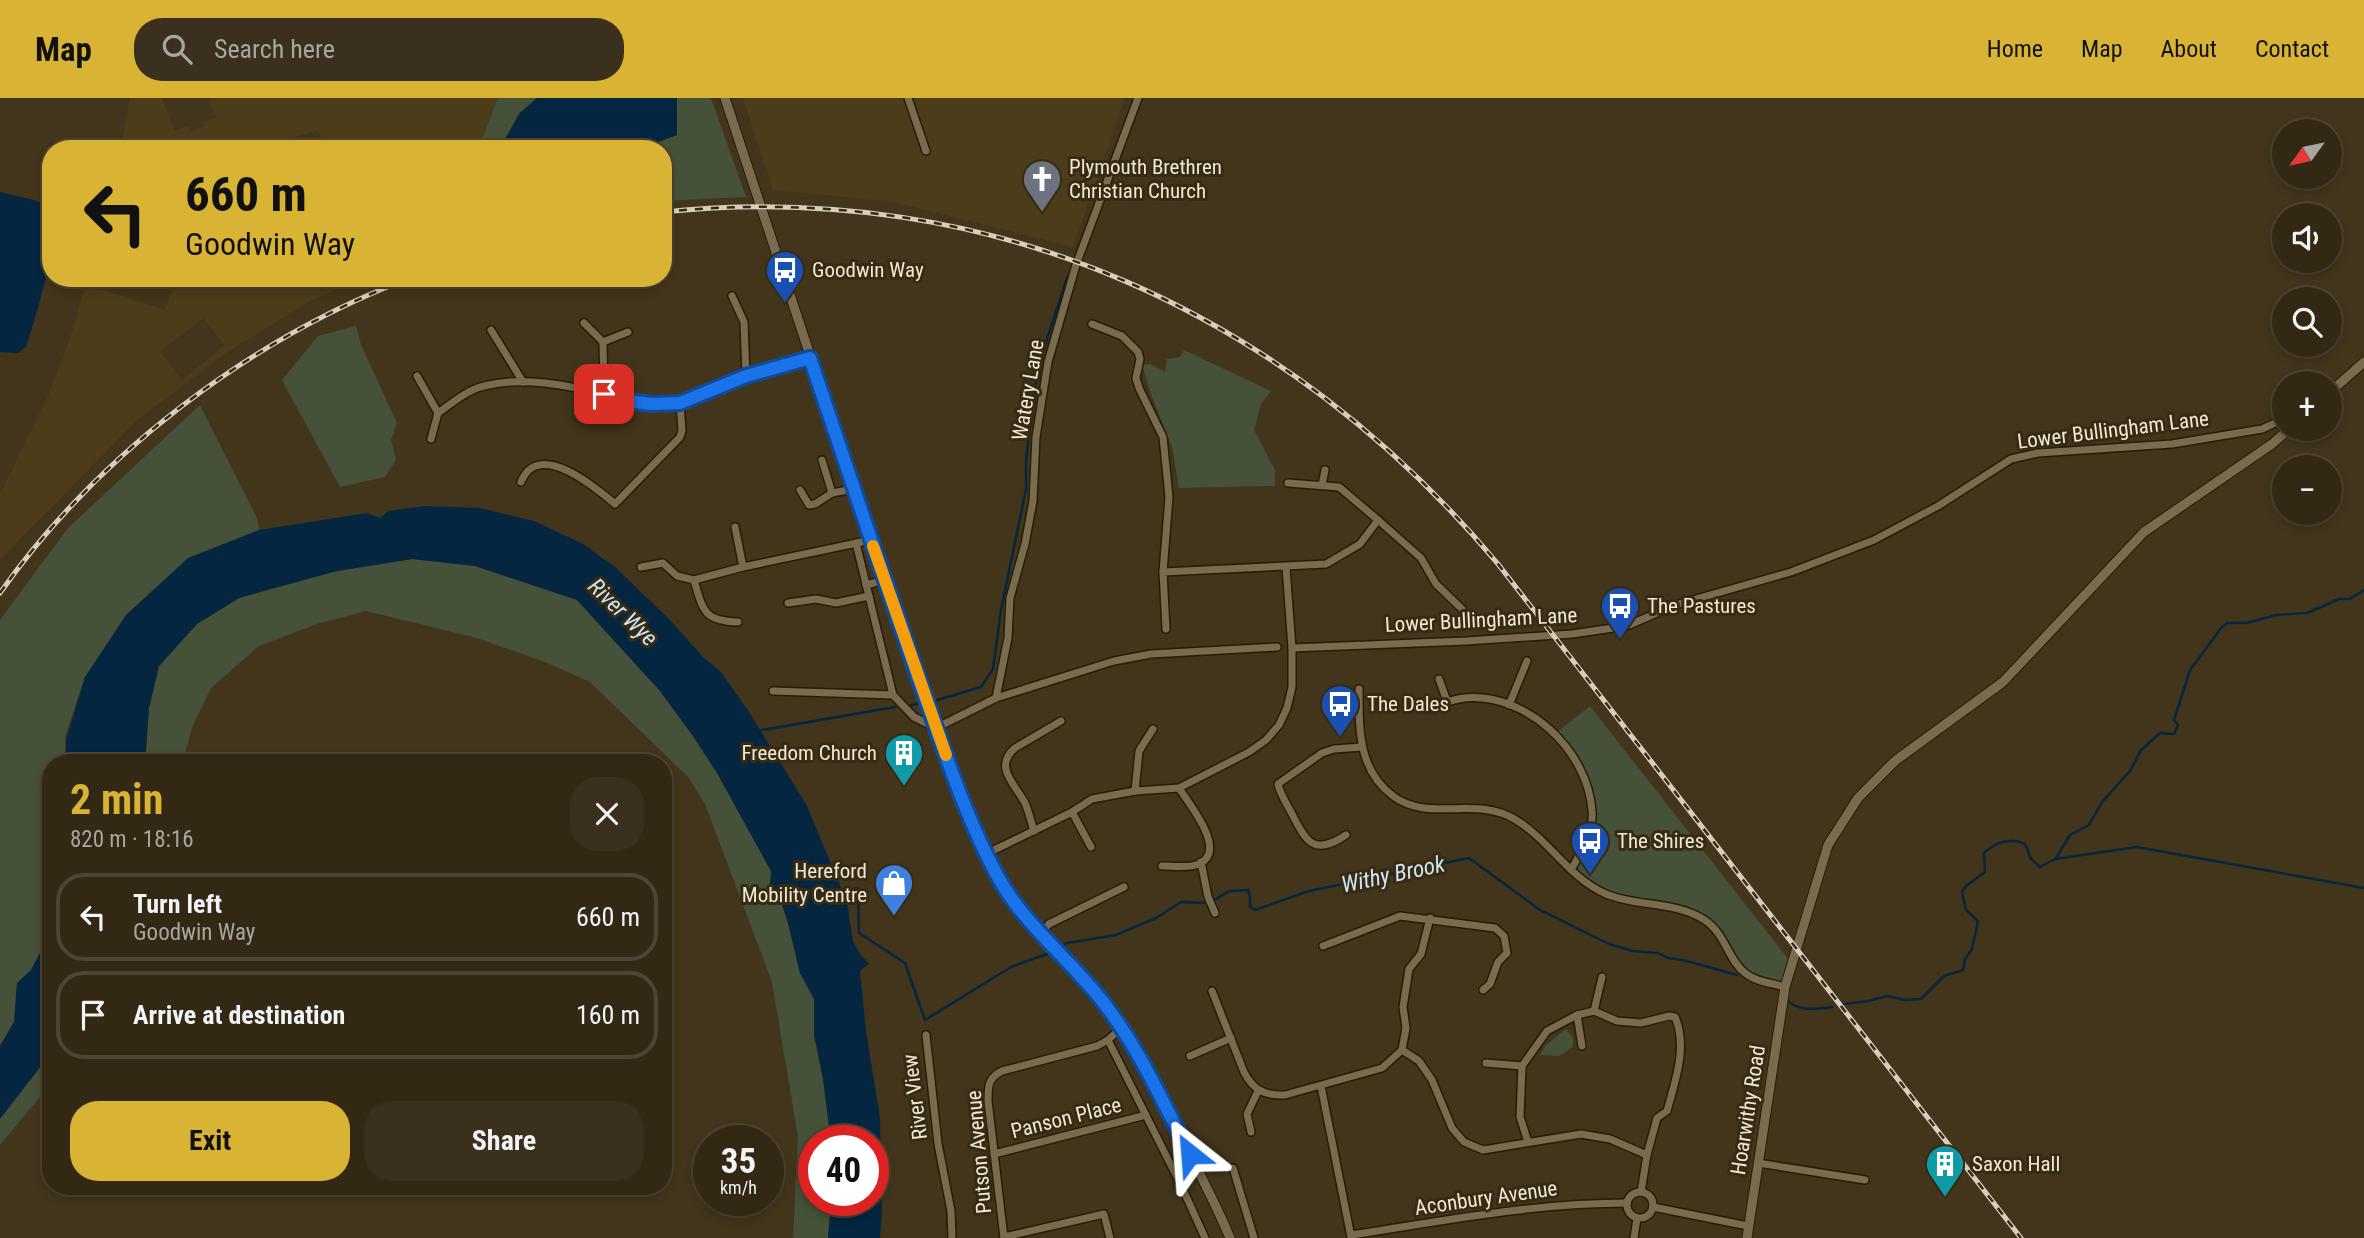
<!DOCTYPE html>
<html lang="en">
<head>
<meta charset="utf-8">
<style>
	:root { --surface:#322814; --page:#3a301d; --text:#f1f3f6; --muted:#a8a6a0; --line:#4d4434; --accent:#d9b334 }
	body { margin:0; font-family:"Roboto Condensed",sans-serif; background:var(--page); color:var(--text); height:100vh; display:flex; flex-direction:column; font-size:26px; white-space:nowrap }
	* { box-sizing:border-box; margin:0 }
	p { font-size:23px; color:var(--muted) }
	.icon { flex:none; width:38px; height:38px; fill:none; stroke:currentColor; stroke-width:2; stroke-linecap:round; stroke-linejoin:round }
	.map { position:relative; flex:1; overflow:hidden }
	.sheet { position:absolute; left:42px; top:656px; width:630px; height:441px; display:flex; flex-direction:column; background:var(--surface); border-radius:28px; box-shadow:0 4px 10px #0003,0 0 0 2px var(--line) }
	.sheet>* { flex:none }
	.banner { position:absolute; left:42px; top:42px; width:630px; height:147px; border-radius:28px; box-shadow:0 4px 10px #0003,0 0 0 2px var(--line); background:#d9b334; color:#111; overflow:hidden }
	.needle { width:46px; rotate:237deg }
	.tools { position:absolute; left:2272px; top:21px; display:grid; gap:14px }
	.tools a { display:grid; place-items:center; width:70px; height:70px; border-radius:50%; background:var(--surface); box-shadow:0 4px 10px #0003,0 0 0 2px var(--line); font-size:35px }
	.speed { position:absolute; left:693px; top:1027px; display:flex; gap:14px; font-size:35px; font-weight:700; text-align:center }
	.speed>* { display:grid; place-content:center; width:91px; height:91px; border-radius:50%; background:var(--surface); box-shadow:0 4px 10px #0003,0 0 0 2px var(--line); line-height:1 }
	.speed small { font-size:18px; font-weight:400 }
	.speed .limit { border:10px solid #d22; background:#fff; color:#111 }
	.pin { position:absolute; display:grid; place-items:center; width:60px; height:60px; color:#fff; margin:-30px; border-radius:14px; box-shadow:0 4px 10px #0006 }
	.me { position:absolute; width:77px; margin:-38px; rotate:332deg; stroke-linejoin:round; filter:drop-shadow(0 0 5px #0008) }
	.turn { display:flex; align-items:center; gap:24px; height:147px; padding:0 28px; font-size:32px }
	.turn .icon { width:91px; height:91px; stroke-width:2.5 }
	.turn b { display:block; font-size:49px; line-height:60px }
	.round { display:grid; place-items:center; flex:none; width:74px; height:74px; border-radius:28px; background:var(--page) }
	.overview { display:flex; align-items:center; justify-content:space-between; height:119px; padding:0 28px }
	h1 { font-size:42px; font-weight:700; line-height:52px; color:var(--accent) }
	.button { display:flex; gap:14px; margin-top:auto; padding:14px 28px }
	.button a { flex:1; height:80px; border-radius:28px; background:var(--accent); color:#111; font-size:28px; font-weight:700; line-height:80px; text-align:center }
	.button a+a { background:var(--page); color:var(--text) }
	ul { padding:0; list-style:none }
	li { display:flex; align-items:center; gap:21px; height:88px; margin:0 14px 10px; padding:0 14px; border:4px solid var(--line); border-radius:28px }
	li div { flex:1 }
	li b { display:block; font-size:26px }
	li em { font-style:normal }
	header { display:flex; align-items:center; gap:42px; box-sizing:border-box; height:98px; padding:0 35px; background:var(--accent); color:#111 }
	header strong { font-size:33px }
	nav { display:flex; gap:38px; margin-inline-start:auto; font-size:24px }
	.search { width:490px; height:63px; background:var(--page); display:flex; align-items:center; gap:18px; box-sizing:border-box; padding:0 24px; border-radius:28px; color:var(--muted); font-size:26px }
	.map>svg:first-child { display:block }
	.built { fill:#4c3c1a; fill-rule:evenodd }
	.green { fill:#455138 }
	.water { fill:#052640 }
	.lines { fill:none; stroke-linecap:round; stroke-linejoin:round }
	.stream { stroke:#052640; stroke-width:2.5 }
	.minor-casing { stroke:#281c03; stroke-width:10 }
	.tertiary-casing { stroke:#281c03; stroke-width:11 }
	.minor { stroke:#796b4f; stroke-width:7 }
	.tertiary { stroke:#796b4f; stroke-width:9 }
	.rail-casing { stroke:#d7cebd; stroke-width:5 }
	.rail { stroke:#372b11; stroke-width:2.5; stroke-dasharray:8; stroke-linecap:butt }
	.route-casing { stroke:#114b97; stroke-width:18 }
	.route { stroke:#1a73e8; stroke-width:12 }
	.slow { stroke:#f59e0b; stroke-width:12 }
	.labels { text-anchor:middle; stroke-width:6; stroke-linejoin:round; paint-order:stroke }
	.poi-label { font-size:21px; fill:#efe7d8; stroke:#372b11; text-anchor:start }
	.street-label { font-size:21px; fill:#efe7d8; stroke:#372b11 }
	.water-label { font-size:23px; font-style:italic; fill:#cee4f8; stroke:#372b11 }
</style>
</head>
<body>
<header>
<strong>Map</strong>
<div class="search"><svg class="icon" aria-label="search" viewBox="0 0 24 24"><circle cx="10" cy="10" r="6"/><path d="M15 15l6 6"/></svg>Search here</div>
<nav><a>Home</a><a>Map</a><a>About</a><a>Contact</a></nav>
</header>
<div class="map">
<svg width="2364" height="1140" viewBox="0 0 2364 1140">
	<rect width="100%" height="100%" fill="#42351b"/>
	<g class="built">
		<polygon points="130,0 162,0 174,33 188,28 190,34 203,29 201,25 216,20 209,0 498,0 482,41 482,51 325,51 318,32 287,42 289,51 120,51"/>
		<polygon points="743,0 1125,0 1073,149 894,104 773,92"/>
		<path d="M87,180H91L89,187L165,212L176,182L171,180H318L321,187L341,180H362L312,202L226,255L137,322L0,462V396L48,298L72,234ZM203,220L225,247L182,282L160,254Z"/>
	</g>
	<g class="green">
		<polygon points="498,0 537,0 519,15 503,46 506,51 482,51 482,41"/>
		<polygon points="677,0 711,0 746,99 663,103 663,51 639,51 677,37"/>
		<polygon points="356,228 361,247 397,325 391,342 396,362 385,379 340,389 282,282 318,238"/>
		<polygon points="1184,252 1271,293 1261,306 1254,332 1275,372 1275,388 1179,390 1172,349 1152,299 1142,267 1151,266 1165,274 1167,261 1180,259"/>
		<polygon points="200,307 257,420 259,432 229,444 85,579 65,638 65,665 51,665 51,834 31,872 17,885 14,924 0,948 0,522 68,430"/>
		<polygon points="413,461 475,468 577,502 660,593 693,638 717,675 771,773 770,791 778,794 788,825 800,875 814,901 814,937 823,981 831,1043 814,1043 814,1102 831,1103 828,1140 793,1140 798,1039 772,884 705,706 689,680 590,584 545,564 477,540 366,513 317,526 259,548 211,590 193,627 182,665 145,665 149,610 159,568 197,526 239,500 283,487 337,473"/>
		<path d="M1590,608L1789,862L1785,889L1751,876L1736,863L1725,839L1706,820L1604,794L1570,771C1576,760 1585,748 1588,736C1599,697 1576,666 1556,635Z"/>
		<polygon points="1566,931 1573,940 1573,949 1559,958 1540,957 1546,947"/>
		<polygon points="51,955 51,986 0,1047 0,1021"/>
	</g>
	<g class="water">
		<polygon points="537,0 677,0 677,37 639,51 506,51 502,46 520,15"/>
		<path d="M0,94C11,97 38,101 46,108C66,127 34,224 26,249L18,255L0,254Z"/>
		<polygon points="425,408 479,410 534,423 583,446 616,470 670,522 703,559 721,574 749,614 806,706 847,804 853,843 860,856 869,866 860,873 866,933 880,1020 882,1116 880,1140 828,1140 831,1103 873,1102 873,1043 831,1043 823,981 814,937 814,901 800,875 788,825 778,794 770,791 771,773 717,675 693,638 660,593 577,502 475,468 412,461 337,473 239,500 197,526 159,568 149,610 145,665 66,665 66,642 85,579 126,517 188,460 259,432 367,415 380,420 388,413"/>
		<polygon points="51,834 51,955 0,1021 0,948 14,924 17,885 31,872"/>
	</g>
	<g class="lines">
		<g class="stream">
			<polyline points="937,602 981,589 993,571 1001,512 1026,391 1026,362 1034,294 1042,256 1067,180"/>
			<polyline points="911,607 922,605"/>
			<polyline points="757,633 895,609"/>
			<polyline points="2056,760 2070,737 2089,727 2102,704 2130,673 2141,652 2160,635 2174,636 2178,627 2174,622 2190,572 2222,529 2227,525 2247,525 2276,517 2307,515 2339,501 2350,501 2364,492"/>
			<polyline points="840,795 858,790 859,835 905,865 925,922 1011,869 1047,856"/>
			<polyline points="1213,803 1229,793 1248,792 1250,798 1250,809 1255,812 1309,793 1469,760 1540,812 1609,846 1633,853 1658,855 1668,860 1683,862 1737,877"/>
			<polyline points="1058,850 1067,845 1116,837 1156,820 1181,804 1210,805"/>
			<path d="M1787,902C1798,914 1817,911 1832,909"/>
			<path d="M1844,906L1868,903L1887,898L1905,902L1921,901L1944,878L1963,872L1965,861L1972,851L1978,823L1966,812L1962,794L1967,787L1985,774L1984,755C1996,744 2010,739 2025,746L2031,761L2040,769L2055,761L2137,749L2364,790"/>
		</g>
		<g class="minor-casing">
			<g id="minor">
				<polyline points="908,0 926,53"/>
				<polyline points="732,198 744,224 746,278"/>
				<polyline points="584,225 603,244"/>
				<polyline points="1092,226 1122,238 1138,254 1140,261 1136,280 1139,290 1163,339 1169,399 1163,474"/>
				<polyline points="491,232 523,284"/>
				<polyline points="417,278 438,315 431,341"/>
				<polyline points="604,296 603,244 628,234"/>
				<path d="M438,315C452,305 467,292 484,288C522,278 568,287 606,297C629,303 655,310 679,305C694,302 709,291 723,285C752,275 781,268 811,260"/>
				<polyline points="822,362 832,395"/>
				<path d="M521,384C538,341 595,389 615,406L680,339L682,333L680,305"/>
				<polyline points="1322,387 1325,372"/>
				<polyline points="800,392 809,407 815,406 832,395 854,391"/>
				<polyline points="1378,422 1421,460 1436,486 1462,511"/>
				<polyline points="735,429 743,469"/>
				<polyline points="856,445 893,597 914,619 936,630 996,600 1114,563 1151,556 1277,549"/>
				<polyline points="641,469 663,465 677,478 694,482 743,469 871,442"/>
				<path d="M694,482C703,513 704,523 738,524"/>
				<polyline points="866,487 885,482"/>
				<polyline points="788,505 816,501 836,505 869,498"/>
				<polyline points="1166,531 1163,474 1326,466 1360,446 1378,422 1339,389 1288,385"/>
				<polyline points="1292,550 1466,543 1572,536 1627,528 1675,507 1791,474 1874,442 1938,408 2011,361 2038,355 2172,346 2262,331 2284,321"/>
				<polyline points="1439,581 1447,603"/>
				<path d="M1359,591C1359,631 1358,672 1393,698C1429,725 1476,697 1516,722C1549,742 1569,780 1606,796C1637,809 1674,803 1703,821C1726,835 1727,861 1745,875C1756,884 1772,885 1785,889"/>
				<polyline points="773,593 893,597"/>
				<polyline points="996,600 1008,540 1010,500 1025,446 1033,403 1036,339 1048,264 1076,167 1138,0"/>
				<polyline points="1509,607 1527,563"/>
				<path d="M1428,611C1440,606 1451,602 1464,600C1526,594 1588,652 1592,713C1594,735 1581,754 1571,772"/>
				<polyline points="1135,693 1139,653 1153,631"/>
				<polyline points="1072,714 1091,749"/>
				<path d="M1034,733C1031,724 1029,714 1025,705C1015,686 993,669 1015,650L1061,623"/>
				<path d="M1346,737C1314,758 1307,745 1292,716C1287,706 1280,696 1278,686L1322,655L1334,651L1362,649"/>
				<polyline points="986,756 1072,714 1092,701 1135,693 1179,690 1249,654 1266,642 1279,627 1287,610 1292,589 1292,550 1286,469"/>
				<polyline points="1201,764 1208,799 1215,815"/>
				<path d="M1162,768C1173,768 1186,770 1196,767C1231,756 1189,706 1179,690"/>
				<polyline points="1040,836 1049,826 1124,789"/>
				<polyline points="1323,848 1400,818 1495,830 1504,838 1507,855 1498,864 1490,886 1483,892"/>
				<path d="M1212,893L1244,974C1253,992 1265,998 1285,997L1382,970L1402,952L1406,930L1403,909L1409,871L1421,856L1430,820"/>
				<polyline points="1594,913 1602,879"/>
				<polyline points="1577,917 1582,948"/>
				<polyline points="926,937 938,1046 951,1113 952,1140"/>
				<polyline points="1108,942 1181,1087 1205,1140"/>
				<polyline points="1402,952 1419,963 1432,982 1452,1030 1464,1044 1483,1052 1581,1036 1610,1041 1647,1057"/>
				<polyline points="1190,958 1231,940"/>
				<polyline points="1486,965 1522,968"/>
				<polyline points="1321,988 1351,1139"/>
				<polyline points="1251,1034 1247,1016 1258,993"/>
				<path d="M1528,1044L1520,1019L1522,968L1547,933L1577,917L1594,913L1617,923L1641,925L1669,918L1675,919C1688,949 1675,983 1667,1013L1657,1020L1647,1057L1641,1094"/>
				<polyline points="994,1056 1146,1017"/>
				<polyline points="1758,1065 1865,1082"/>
				<polyline points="1233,1070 1254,1140"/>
				<circle cx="1640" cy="1107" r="13"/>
				<polyline points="1653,1109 1748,1128"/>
				<path d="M1351,1137C1443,1123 1534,1105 1627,1105"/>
				<polyline points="1004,1139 1104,1116 1110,1140"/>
				<path d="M1004,1140L988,1003C988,988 988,980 1002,973L1097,948L1108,942L1121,930"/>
				<polyline points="1634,1140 1637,1120"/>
			</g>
		</g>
		<g class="tertiary-casing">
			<g id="tertiary">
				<path d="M725,0L871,442L956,685C974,729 991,776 1021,814C1046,846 1079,872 1104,904C1131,940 1150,981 1171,1020C1191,1059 1213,1099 1230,1140"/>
				<polyline points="2329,295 2364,264"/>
				<polyline points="1747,1140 1785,889 1828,747 1858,700 1895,663 2003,584 2144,434 2272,346 2289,331"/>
			</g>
		</g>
		<use href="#minor" class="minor"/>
		<use href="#tertiary" class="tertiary"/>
		<g class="rail-casing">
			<g id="rail">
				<path d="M663,114C992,80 1288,215 1498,466L2021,1140"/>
				<path d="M0,495C98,356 251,240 410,180"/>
			</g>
		</g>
		<use href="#rail" class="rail"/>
	</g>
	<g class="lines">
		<g class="route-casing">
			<path id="route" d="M604,296L629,303L651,306L680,305L746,278L810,260C846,367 882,475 919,582C943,648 964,717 998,779C1025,828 1070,861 1103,904C1139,950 1163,1005 1190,1056"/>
		</g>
		<use href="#route" class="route"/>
		<polyline class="slow" points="873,448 946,657"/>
	</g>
	<defs>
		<g id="church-pin" transform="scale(2.0125)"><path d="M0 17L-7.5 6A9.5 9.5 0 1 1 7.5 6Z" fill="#6b7280" stroke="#372b11"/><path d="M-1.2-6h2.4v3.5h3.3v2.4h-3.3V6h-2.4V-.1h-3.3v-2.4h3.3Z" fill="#fff"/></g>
		<g id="bus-pin" transform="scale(2.0125)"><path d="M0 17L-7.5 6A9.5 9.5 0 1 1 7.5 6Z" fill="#1a4fb4" stroke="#372b11"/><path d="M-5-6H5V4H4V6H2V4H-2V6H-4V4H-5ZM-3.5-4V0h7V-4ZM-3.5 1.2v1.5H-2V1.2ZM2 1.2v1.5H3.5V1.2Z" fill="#fff"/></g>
		<g id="building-pin" transform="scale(2.0125)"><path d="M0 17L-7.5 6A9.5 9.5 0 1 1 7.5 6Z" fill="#0f9aa8" stroke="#372b11"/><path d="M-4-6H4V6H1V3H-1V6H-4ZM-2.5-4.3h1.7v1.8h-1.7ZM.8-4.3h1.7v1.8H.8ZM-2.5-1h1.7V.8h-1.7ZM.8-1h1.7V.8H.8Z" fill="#fff"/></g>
		<g id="shop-pin" transform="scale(2.0125)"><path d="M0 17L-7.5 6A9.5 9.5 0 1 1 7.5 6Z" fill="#3f7fe0" stroke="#372b11"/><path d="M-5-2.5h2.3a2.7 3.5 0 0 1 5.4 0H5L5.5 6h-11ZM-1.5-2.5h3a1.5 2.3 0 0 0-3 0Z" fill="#fff"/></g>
	</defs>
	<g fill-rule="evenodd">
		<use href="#church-pin" x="1042" y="81"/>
		<use href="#bus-pin" x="785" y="172"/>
		<use href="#bus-pin" x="1620" y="508"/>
		<use href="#bus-pin" x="1340" y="606"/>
		<use href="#building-pin" x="904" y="655"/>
		<use href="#bus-pin" x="1590" y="743"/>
		<use href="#shop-pin" x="894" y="785"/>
		<use href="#building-pin" x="1945" y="1066"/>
	</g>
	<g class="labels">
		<g class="poi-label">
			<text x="1069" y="76">Plymouth Brethren<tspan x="1069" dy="24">Christian Church</tspan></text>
			<text x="812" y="179">Goodwin Way</text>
			<text x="1647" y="515">The Pastures</text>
			<text x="1367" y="613">The Dales</text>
			<text x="877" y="662" text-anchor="end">Freedom Church</text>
			<text x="1617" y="750">The Shires</text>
			<text x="867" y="780" text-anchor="end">Hereford<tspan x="867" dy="24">Mobility Centre</tspan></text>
			<text x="1972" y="1073">Saxon Hall</text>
		</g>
		<g class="street-label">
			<text transform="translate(1028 292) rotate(-80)" y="7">Watery Lane</text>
			<text transform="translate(2113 332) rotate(-7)" y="7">Lower Bullingham Lane</text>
			<text transform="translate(1481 522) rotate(-3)" y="7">Lower Bullingham Lane</text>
			<text transform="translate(915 999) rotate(-97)" y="7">River View</text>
			<text transform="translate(1748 1012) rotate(-81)" y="7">Hoarwithy Road</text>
			<text transform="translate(1066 1020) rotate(-14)" y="7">Panson Place</text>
			<text transform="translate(979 1054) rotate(-95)" y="7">Putson Avenue</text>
			<text transform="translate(1486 1100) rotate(-8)" y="7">Aconbury Avenue</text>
		</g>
		<g class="water-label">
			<text transform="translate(623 514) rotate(44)" y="8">River Wye</text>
			<text transform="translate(1393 776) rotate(-12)" y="8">Withy Brook</text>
		</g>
	</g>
</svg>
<div class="tools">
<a><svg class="needle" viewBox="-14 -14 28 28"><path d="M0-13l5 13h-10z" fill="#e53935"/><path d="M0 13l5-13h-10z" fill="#a8a6a0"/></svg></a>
<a><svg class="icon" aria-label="sound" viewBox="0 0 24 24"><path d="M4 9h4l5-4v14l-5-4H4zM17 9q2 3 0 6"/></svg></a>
<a><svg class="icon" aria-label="search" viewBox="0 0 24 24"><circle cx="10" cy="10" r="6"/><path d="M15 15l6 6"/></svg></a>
<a>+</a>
<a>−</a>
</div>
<div class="speed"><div>35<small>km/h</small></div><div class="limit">40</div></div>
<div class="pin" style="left:604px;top:296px;background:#d93025"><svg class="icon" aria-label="arrive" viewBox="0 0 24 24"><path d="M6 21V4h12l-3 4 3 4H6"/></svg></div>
<svg class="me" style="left:1190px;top:1056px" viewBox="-20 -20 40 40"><path d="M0-17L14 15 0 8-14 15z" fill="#1a73e8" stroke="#fff" stroke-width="4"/></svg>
<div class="banner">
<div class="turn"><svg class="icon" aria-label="left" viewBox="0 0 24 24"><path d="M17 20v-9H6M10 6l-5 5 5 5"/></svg><div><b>660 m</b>Goodwin Way</div></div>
</div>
<section class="sheet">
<div class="overview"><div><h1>2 min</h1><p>820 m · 18:16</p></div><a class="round"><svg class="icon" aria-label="close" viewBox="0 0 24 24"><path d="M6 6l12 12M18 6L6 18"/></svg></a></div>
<ul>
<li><svg class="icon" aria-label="left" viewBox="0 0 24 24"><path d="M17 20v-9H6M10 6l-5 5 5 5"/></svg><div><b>Turn left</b><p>Goodwin Way</p></div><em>660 m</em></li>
<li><svg class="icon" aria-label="arrive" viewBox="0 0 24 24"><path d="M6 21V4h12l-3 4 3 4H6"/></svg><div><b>Arrive at destination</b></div><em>160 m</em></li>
</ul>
<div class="button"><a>Exit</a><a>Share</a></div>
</section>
</div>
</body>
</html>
